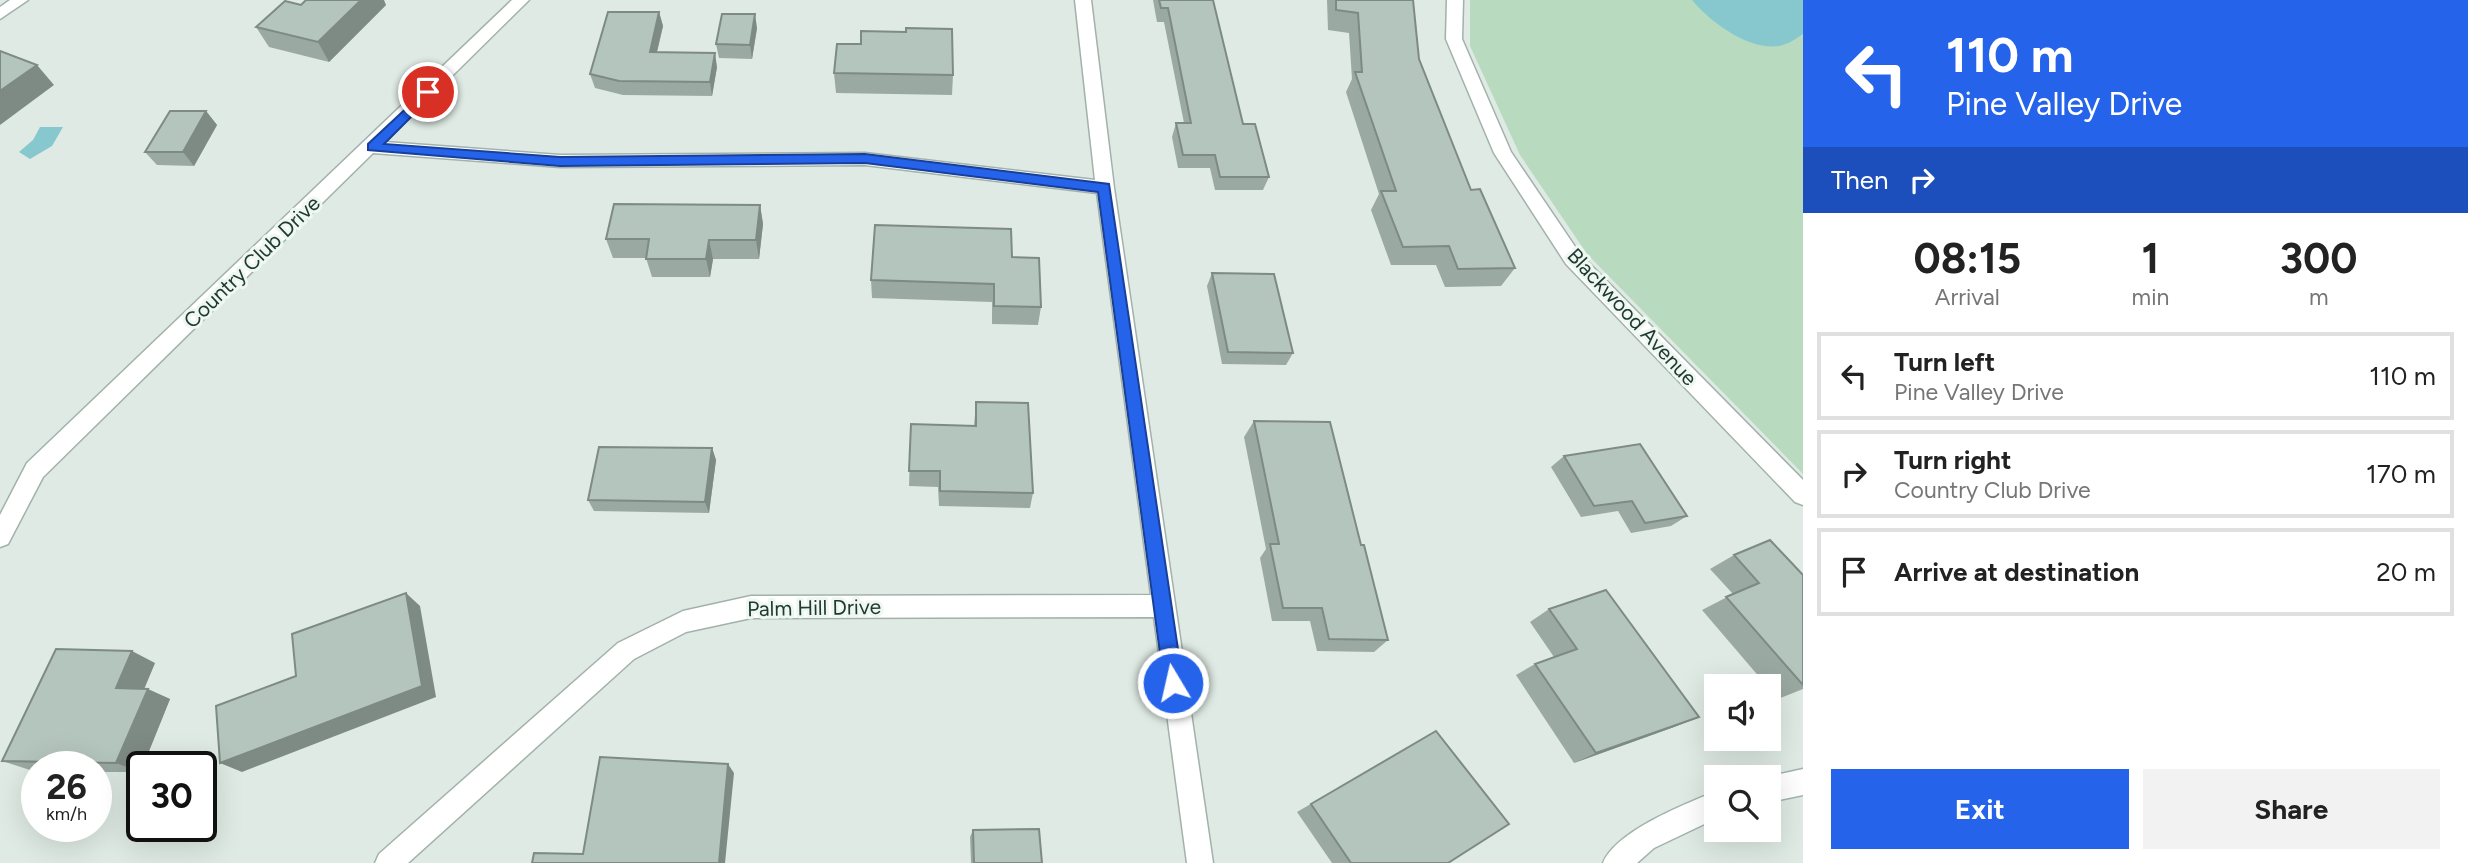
<!DOCTYPE html>
<html lang="en">
<head>
<meta charset="utf-8">
<style>
	:root { --surface:#fff; --page:#f2f2f2; --text:#222; --muted:#767676; --line:#e0e0e0; --accent:#2563eb }
	body { margin:0; font-family:Figtree,sans-serif; background:var(--page); color:var(--text); height:100vh; display:flex; flex-direction:column; font-size:26px; white-space:nowrap }
	* { box-sizing:border-box; margin:0 }
	p { font-size:23px; color:var(--muted) }
	.icon { flex:none; width:38px; height:38px; fill:none; stroke:currentColor; stroke-width:2; stroke-linecap:round; stroke-linejoin:round }
	.map { position:relative; flex:1; overflow:hidden }
	.details { display:flex; flex-direction:column; background:var(--surface); width:665px }
	.details>* { flex:none }
	.hud { background:#2563eb; color:#fff; overflow:hidden }
	.fabs { position:absolute; left:1704px; top:674px; display:grid; gap:14px }
	.fabs a { display:grid; place-items:center; width:77px; height:77px; border-radius:0px; background:var(--surface); box-shadow:0 7px 28px #0002; font-size:35px }
	.speed { position:absolute; left:21px; top:751px; display:flex; gap:14px; font-size:35px; font-weight:700; text-align:center }
	.speed>* { display:grid; place-content:center; width:91px; height:91px; border-radius:50%; background:var(--surface); box-shadow:0 7px 28px #0002; line-height:1 }
	.speed small { font-size:18px; font-weight:400 }
	.speed .limit { border:4px solid #111; border-radius:10px; background:#fff; color:#111 }
	.pin { position:absolute; display:grid; place-items:center; width:60px; height:60px; color:#fff; margin:-30px; border:4px solid #fff; border-radius:50%; box-shadow:0 2px 7px #0007 }
	.me { position:absolute; width:77px; margin:-38px; rotate:351deg; stroke-linejoin:round; filter:drop-shadow(0 0 5px #0008) }
	.turn { display:flex; align-items:center; gap:24px; height:147px; padding:0 28px; font-size:32px }
	.turn .icon { width:91px; height:91px; stroke-width:2.5 }
	.turn b { display:block; font-size:49px; line-height:60px }
	.then { display:flex; align-items:center; height:66px; padding:0 28px; background:#0003; gap:14px; font-size:26px }
	.eta { display:flex; justify-content:space-evenly; align-items:center; height:119px; text-align:center }
	.eta b { font-size:42px; font-weight:700; line-height:49px }
	.button { display:flex; gap:14px; margin-top:auto; padding:14px 28px }
	.button a { flex:1; height:80px; border-radius:0px; background:var(--accent); color:#fff; font-size:28px; font-weight:700; line-height:80px; text-align:center }
	.button a+a { background:var(--page); color:var(--text) }
	ul { padding:0; list-style:none }
	li { display:flex; align-items:center; gap:21px; height:88px; margin:0 14px 10px; padding:0 14px; border:4px solid var(--line); border-radius:0px }
	li div { flex:1 }
	li b { display:block; font-size:26px }
	li em { font-style:normal }
	main { display:flex; flex:1; min-height:0 }
	.map>svg:first-child { display:block }
	.green { fill:#b8dbbf }
	.water { fill:#87c8cf }
	.lines { fill:none; stroke-linecap:round; stroke-linejoin:round }
	.minor-casing { stroke:#a2b2ab; stroke-width:3 }
	.minor { fill:#fff; fill-rule:evenodd }
	.wall { fill:#9ba9a3 }
	.shaded-wall { fill:#7e8a84 }
	.building { fill:#b4c5bd; stroke:#7e8a84; stroke-width:2 }
	.route { fill:#2563eb; stroke:#184099; stroke-width:2 }
	.labels { text-anchor:middle; stroke-width:6; stroke-linejoin:round; paint-order:stroke }
	.street-label { font-size:21px; fill:#203a31; stroke:#eff7f3 }
</style>
</head>
<body>
<main>
<div class="map">
<svg width="1803" height="863" viewBox="0 0 1803 863">
	<rect width="100%" height="100%" fill="#dfeae4"/>
	<polygon class="green" points="1470,0 1803,0 1803,474 1587,254 1520,155 1470,46"/>
	<g class="water">
		<path d="M1692,0H1803V34C1797,38 1790,43 1783,45C1753,54 1710,22 1692,0Z"/>
		<polygon points="40,127 63,127 52,146 30,159 19,152 33,140"/>
	</g>
	<g class="lines">
		<g class="minor-casing">
			<g id="minor">
				<polygon points="10,0 28,0 0,19 0,7"/>
				<polygon points="512,0 529,0 385,142 560,155 865,153 1095,180 1075,0 1091,0 1114,188 1213,863 1187,863 1154,617 751,618 686,632 634,659 408,863 375,863 379,854 618,643 683,611 751,596 1151,595 1097,193 865,165 560,167 373,153 43,477 8,544 0,547 0,515 27,463"/>
				<polygon points="1447,0 1463,0 1462,39 1511,152 1580,254 1803,480 1803,505 1795,502 1566,264 1494,153 1446,39"/>
				<polygon points="1803,769 1803,795 1769,802 1767,777"/>
				<path d="M1717,791V818L1654,848L1637,863H1603C1616,831 1685,804 1717,791Z"/>
			</g>
		</g>
		<use href="#minor" class="minor"/>
	</g>
	<g class="wall">
		<polygon points="1153,0 1213,0 1243,124 1269,177 1263,190 1215,190 1210,168 1178,168 1172,137 1176,123 1184,123 1164,22 1157,22"/>
		<polygon points="1327,0 1413,0 1419,59 1471,190 1515,268 1501,286 1445,287 1436,265 1391,265 1371,210 1379,194 1346,92 1352,79 1349,33 1328,30"/>
		<polygon points="386,5 329,62 269,47 256,27"/>
		<polygon points="659,12 663,26 657,53 717,67 712,96 623,95 595,88 590,74"/>
		<polygon points="757,28 752,59 719,58 716,44"/>
		<polygon points="834,73 953,75 952,95 836,93"/>
		<polygon points="206,111 217,125 194,166 157,165 145,152"/>
		<polygon points="760,205 763,224 759,259 713,259 710,277 652,277 646,258 613,258 606,239"/>
		<polygon points="1012,257 1041,307 1038,325 992,324 992,302 872,298 871,280"/>
		<polygon points="1212,273 1293,353 1286,365 1222,364 1207,286"/>
		<polygon points="976,402 1033,493 1030,508 939,506 938,487 909,486 911,424 974,426"/>
		<polygon points="1254,421 1361,545 1388,640 1374,652 1317,651 1310,621 1272,621 1260,558 1266,549 1244,437"/>
		<polygon points="712,448 716,460 709,513 594,511 588,500"/>
		<polygon points="1564,456 1687,516 1671,526 1631,533 1618,511 1581,517 1551,467"/>
		<polygon points="1734,555 1803,575 1803,689 1778,699 1769,689 1769,686 1767,686 1702,610 1733,594 1710,569"/>
		<polygon points="1549,609 1699,717 1674,727 1574,763 1516,675 1535,664 1554,657 1530,622"/>
		<polygon points="155,663 144,688 170,699 143,766 142,766 140,772 96,772 96,766 37,766 37,770 30,770 2,761"/>
		<polygon points="1436,731 1448,863 1332,863 1297,812"/>
		<polygon points="973,830 1042,863 971,863 970,837"/>
	</g>
	<g class="shaded-wall">
		<polygon points="361,0 384,0 386,5 329,62 318,42"/>
		<polygon points="659,12 663,26 653,67 650,52"/>
		<polygon points="755,14 757,28 752,59 750,45"/>
		<polygon points="715,53 717,67 712,96 710,82"/>
		<polygon points="37,65 54,85 0,125 0,91"/>
		<polygon points="206,111 217,125 194,166 183,152"/>
		<polygon points="760,205 763,224 759,259 756,240"/>
		<polygon points="709,240 713,259 710,277 706,259"/>
		<polygon points="712,448 716,460 709,513 705,502"/>
		<polygon points="406,593 420,606 436,697 242,772 220,763"/>
		<polygon points="132,651 155,663 140,699 116,688"/>
		<polygon points="148,689 170,699 143,766 142,766 140,772 116,763"/>
		<polygon points="1699,717 1674,727 1574,763 1596,753"/>
		<polygon points="728,764 734,773 725,863 719,863"/>
	</g>
	<g class="building">
		<polygon points="306,0 361,0 318,42 256,27 285,1 301,5"/>
		<polygon points="1159,0 1213,0 1243,124 1255,124 1269,177 1220,177 1215,155 1183,155 1176,123 1191,123 1168,8 1161,8"/>
		<polygon points="1336,0 1413,0 1419,59 1471,190 1480,189 1515,268 1458,269 1449,246 1403,247 1381,191 1396,191 1355,72 1362,72 1358,13 1336,10"/>
		<polygon points="608,12 659,12 650,52 715,53 710,82 619,81 590,74"/>
		<polygon points="722,14 755,14 750,45 716,44"/>
		<polygon points="906,28 952,29 953,75 834,73 837,44 861,44 861,31 906,32"/>
		<polygon points="0,51 37,65 0,91"/>
		<polygon points="170,111 206,111 183,152 145,152"/>
		<polygon points="614,204 760,205 756,240 709,240 706,259 646,259 649,239 606,239"/>
		<polygon points="875,225 1011,229 1012,257 1039,258 1041,307 994,306 994,284 871,280"/>
		<polygon points="1212,273 1274,274 1293,353 1228,352"/>
		<polygon points="976,402 1028,403 1033,493 940,491 940,471 909,471 911,424 976,426"/>
		<polygon points="1254,421 1330,422 1361,545 1364,545 1388,640 1329,639 1322,608 1283,608 1270,544 1279,544"/>
		<polygon points="1640,444 1687,516 1645,523 1632,501 1594,506 1564,456"/>
		<polygon points="599,447 712,448 705,502 588,500"/>
		<polygon points="1770,540 1803,575 1803,685 1726,597 1759,583 1734,555"/>
		<polygon points="1606,590 1699,717 1596,753 1535,664 1577,649 1549,609"/>
		<polygon points="406,593 422,686 220,763 216,706 296,676 292,634"/>
		<polygon points="56,649 132,651 116,688 148,689 116,763 2,761"/>
		<polygon points="1436,731 1509,824 1448,863 1351,863 1311,804"/>
		<polygon points="600,757 728,764 719,863 532,863 534,853 583,854"/>
		<polygon points="1039,829 1042,863 974,863 973,830"/>
	</g>
	<polygon class="route" points="428,88 434,92 433,95 384,144 560,157 865,154 1109,184 1183,683 1180,690 1173,692 1167,690 1164,683 1098,192 865,163 560,166 368,150 368,144"/>
	<g class="labels">
		<g class="street-label">
			<text transform="translate(252 262) rotate(-44)" y="7">Country Club Drive</text>
			<text transform="translate(1632 317) rotate(47)" y="7">Blackwood Avenue</text>
			<text transform="translate(814 608) rotate(-1)" y="7">Palm Hill Drive</text>
		</g>
	</g>
</svg>
<div class="fabs">
<a><svg class="icon" aria-label="sound" viewBox="0 0 24 24"><path d="M4 9h4l5-4v14l-5-4H4zM17 9q2 3 0 6"/></svg></a>
<a><svg class="icon" aria-label="search" viewBox="0 0 24 24"><circle cx="10" cy="10" r="6"/><path d="M15 15l6 6"/></svg></a>
</div>
<div class="speed"><div>26<small>km/h</small></div><div class="limit">30</div></div>
<div class="pin" style="left:428px;top:92px;background:#d93025"><svg class="icon" aria-label="arrive" viewBox="0 0 24 24"><path d="M6 21V4h12l-3 4 3 4H6"/></svg></div>
<svg class="me" style="left:1173px;top:683px" viewBox="-20 -20 40 40"><circle r="17" fill="#2563eb" stroke="#fff" stroke-width="3"/><path d="M0-11L8 9 0 5-8 9z" fill="#fff"/></svg>
</div>
<section class="details">
<div class="hud">
<div class="turn"><svg class="icon" aria-label="left" viewBox="0 0 24 24"><path d="M17 20v-9H6M10 6l-5 5 5 5"/></svg><div><b>110 m</b>Pine Valley Drive</div></div>
<div class="then">Then<svg class="icon" aria-label="right" viewBox="0 0 24 24"><path d="M7 20v-9h11M14 6l5 5-5 5"/></svg></div>
</div>
<div class="eta">
<div><b>08:15</b><p>Arrival</p></div>
<div><b>1</b><p>min</p></div>
<div><b>300</b><p>m</p></div>
</div>
<ul>
<li><svg class="icon" aria-label="left" viewBox="0 0 24 24"><path d="M17 20v-9H6M10 6l-5 5 5 5"/></svg><div><b>Turn left</b><p>Pine Valley Drive</p></div><em>110 m</em></li>
<li><svg class="icon" aria-label="right" viewBox="0 0 24 24"><path d="M7 20v-9h11M14 6l5 5-5 5"/></svg><div><b>Turn right</b><p>Country Club Drive</p></div><em>170 m</em></li>
<li><svg class="icon" aria-label="arrive" viewBox="0 0 24 24"><path d="M6 21V4h12l-3 4 3 4H6"/></svg><div><b>Arrive at destination</b></div><em>20 m</em></li>
</ul>
<div class="button"><a>Exit</a><a>Share</a></div>
</section>
</main>
</body>
</html>
